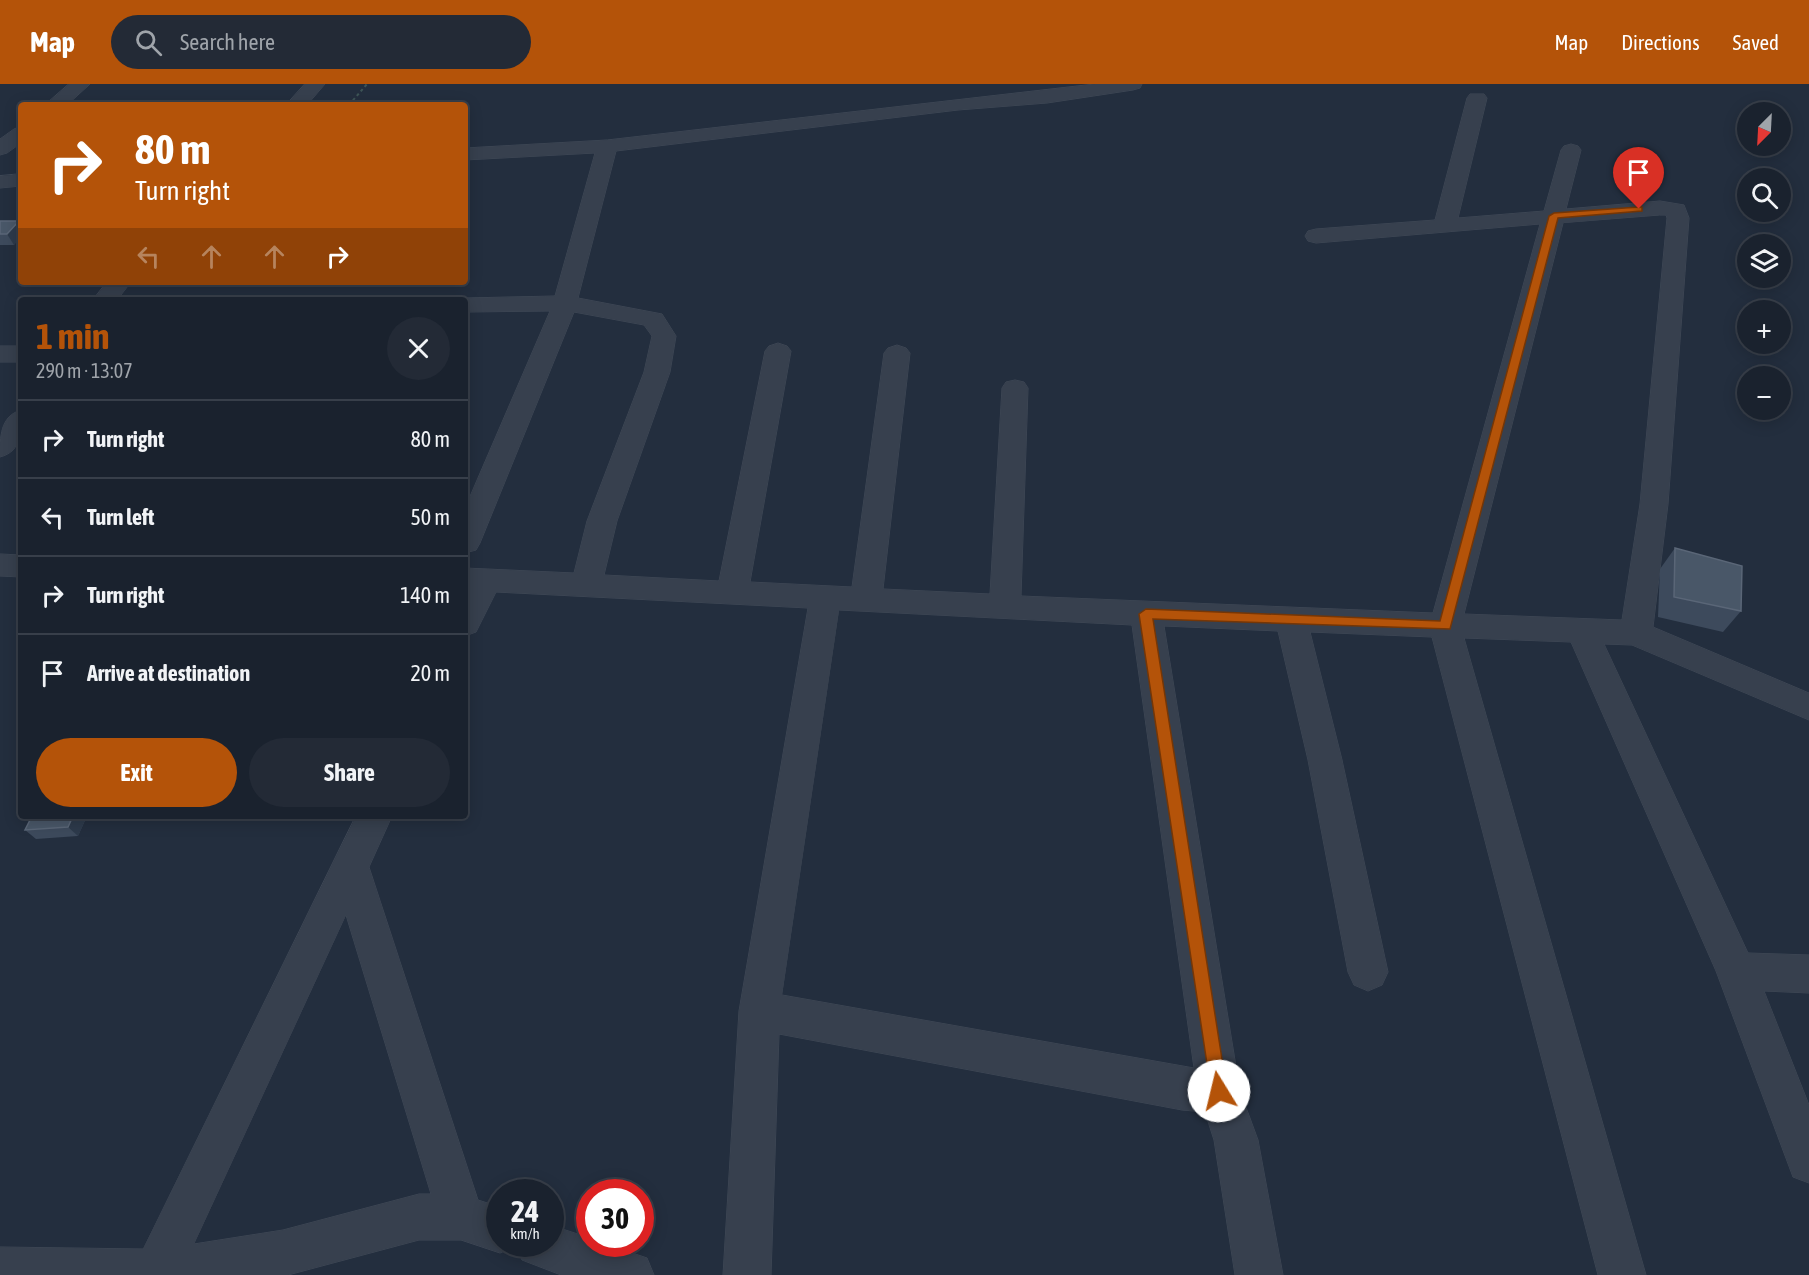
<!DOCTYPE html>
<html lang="en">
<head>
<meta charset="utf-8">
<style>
	:root { --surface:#1a222e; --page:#232a36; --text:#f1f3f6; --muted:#9fa4aa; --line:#383f4a; --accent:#b45309 }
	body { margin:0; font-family:"Asap Condensed",sans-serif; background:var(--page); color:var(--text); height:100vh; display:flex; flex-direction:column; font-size:22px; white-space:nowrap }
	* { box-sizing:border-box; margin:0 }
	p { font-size:20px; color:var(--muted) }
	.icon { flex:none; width:33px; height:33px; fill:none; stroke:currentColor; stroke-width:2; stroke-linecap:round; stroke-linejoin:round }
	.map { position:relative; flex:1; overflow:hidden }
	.drawer { position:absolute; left:18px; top:213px; width:450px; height:522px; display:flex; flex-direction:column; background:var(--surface); border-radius:6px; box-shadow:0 3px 15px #0003,0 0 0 2px var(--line) }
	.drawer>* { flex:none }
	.guide { position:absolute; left:18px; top:18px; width:450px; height:183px; border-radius:6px; box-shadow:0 3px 15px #0003,0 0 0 2px var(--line); background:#b45309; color:#fff; overflow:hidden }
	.needle { width:39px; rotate:204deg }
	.tools { position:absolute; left:1737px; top:18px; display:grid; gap:12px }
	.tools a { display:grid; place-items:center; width:54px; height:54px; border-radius:50%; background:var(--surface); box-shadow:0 3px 15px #0003,0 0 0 2px var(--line); font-size:30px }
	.speed { position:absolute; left:486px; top:1095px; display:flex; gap:12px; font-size:30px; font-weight:700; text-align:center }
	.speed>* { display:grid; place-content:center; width:78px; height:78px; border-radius:50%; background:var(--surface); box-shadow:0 3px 15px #0003,0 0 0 2px var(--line); line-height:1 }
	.speed small { font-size:15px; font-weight:400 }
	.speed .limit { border:9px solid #d22; background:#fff; color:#111 }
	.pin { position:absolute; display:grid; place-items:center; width:51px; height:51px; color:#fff; margin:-62px -26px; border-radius:50% 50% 50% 0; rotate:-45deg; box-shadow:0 0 6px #0007 }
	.pin .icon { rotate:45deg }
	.me { position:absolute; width:66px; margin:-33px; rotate:351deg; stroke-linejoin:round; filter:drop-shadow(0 0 4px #0008) }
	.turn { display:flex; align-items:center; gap:21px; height:126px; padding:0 18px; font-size:27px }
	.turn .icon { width:78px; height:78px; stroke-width:2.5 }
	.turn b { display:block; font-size:42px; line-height:51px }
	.lanes { display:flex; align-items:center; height:57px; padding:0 18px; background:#0003; justify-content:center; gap:30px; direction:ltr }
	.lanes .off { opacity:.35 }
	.round { display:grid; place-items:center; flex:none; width:63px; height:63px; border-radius:32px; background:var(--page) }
	.head { display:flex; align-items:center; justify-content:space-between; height:102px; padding:0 18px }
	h1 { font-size:36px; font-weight:700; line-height:45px; color:var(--accent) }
	.button { display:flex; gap:12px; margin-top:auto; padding:12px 18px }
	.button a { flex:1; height:69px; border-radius:36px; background:var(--accent); color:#fff; font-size:24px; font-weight:700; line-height:69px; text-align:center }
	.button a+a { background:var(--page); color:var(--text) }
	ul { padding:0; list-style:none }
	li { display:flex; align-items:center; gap:18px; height:78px; padding:0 18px; border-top:2px solid var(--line) }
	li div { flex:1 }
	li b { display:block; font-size:22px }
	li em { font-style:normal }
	header { display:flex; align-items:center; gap:36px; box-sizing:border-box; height:84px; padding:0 30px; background:var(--accent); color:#fff }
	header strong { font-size:28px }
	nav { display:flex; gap:33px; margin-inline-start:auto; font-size:21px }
	.search { width:420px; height:54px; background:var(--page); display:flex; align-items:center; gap:15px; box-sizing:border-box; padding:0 21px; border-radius:33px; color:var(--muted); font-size:22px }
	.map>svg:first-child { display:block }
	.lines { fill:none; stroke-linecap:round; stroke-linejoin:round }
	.minor-casing { stroke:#404957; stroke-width:1 }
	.path { stroke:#3e5557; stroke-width:2; stroke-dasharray:3 3; stroke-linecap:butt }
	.minor { fill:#37404e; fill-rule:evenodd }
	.wall { fill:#3d4a5c }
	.shaded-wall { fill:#2d3a4b }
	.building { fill:#495768; stroke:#5a6677; stroke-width:1.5 }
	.route { fill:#b45309; stroke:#753606; stroke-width:1.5 }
</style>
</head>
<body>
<header>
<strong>Map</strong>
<div class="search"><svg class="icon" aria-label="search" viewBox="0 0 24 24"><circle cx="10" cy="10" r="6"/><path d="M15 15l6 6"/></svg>Search here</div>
<nav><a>Map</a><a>Directions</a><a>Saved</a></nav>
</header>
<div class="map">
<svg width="1809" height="1191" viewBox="0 0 1809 1191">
	<rect width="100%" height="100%" fill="#232e3e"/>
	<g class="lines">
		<g class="minor-casing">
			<g id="minor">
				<polygon points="69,0 90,0 67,21 45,21"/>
				<polygon points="305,0 325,0 307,21 286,21"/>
				<path d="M1095,0H1142L1140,4L1133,6L1047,19L958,26L616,67L578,214L662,230L676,252L670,288L617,437L604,491L719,497L765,267L769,262L778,259L787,262L791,267L750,498L852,503L884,269L888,264L897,261L906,264L910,269L883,505L990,510L1002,304L1006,298L1015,296L1024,298L1028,304L1021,512L1433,529L1540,140L1316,159L1308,157L1305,152L1308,147L1316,145L1435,136L1467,14L1470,10H1484L1487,14L1458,134L1544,127L1561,66L1564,62L1571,60L1578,62L1581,66L1566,125L1660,117L1684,121L1689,134L1668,420L1653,543L1809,609V636L1632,561L1604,560L1748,869L1809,871V909L1764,907L1809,1021V1099L1793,1093L1716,887L1571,558L1464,554L1646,1191H1598L1432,553L1310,548L1342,676L1388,888L1382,901L1368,907L1354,901L1348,888L1308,676L1278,547L1164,542L1240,1007L1258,1056L1283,1191H1235L1214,1056L1205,1028L1182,1026L779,950L771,1191H723L739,927L808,524L496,508L476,548L465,552V484L574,489L587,437L644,288L652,252L644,241L574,228L480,459L476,466L465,469V424L550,227L465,228V216H456L465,214L555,212L595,69L465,76V64L607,56ZM1660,131H1666L1667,134L1640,420L1622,536L1464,530L1563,139ZM839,526L1132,541L1194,984L782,911Z"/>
				<polygon points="21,43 21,59 7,69 0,71 0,55 14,45"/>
				<polygon points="21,90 21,102 0,104 0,92"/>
				<polygon points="107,198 131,198 117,216 93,216"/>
				<rect x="0" y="262" width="21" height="16"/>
				<path d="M21,326C21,346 23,367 0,373C0,353 0,332 21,326Z"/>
				<polygon points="0,470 21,471 21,493 0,492"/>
				<path d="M356,732H392L369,783L478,1116L500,1123V1160H550V1141L590,1154V1160H606L647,1174L654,1191H561L522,1176L516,1162L500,1169L461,1156H419L288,1191H0V1163L143,1165ZM346,831L431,1110H419L283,1146L194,1160Z"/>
			</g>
		</g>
		<polyline class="path" points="349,21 367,0"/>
		<use href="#minor" class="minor"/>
	</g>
	<g class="wall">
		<polygon points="0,137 19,137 21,140 21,152 14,161 0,161"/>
		<polygon points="1675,464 1741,527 1723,548 1658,533 1660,485"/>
		<polygon points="32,732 87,732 78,752 36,755 25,746"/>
	</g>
	<g class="shaded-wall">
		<polygon points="19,137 21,140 21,152 14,161 7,150"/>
		<polygon points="73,732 87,732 78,752 68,743"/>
	</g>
	<g class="building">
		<polygon points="0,137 19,137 7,150 0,150"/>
		<polygon points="1675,464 1742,482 1741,527 1674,513"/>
		<polygon points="32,732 73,732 68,743 25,746"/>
	</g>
	<polygon class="route" points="1639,123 1642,123 1642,127 1558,134 1450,545 1153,535 1227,1007 1225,1013 1219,1016 1212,1013 1139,530 1146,525 1440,537 1549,132 1554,129"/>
</svg>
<div class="tools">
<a><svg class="needle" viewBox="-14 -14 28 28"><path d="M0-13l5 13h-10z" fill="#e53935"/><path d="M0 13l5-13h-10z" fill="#9fa4aa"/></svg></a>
<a><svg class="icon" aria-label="search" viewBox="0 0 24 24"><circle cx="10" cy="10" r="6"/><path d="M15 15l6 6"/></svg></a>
<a><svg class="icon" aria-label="layers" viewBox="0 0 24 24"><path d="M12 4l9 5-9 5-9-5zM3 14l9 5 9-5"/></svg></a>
<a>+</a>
<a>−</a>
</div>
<div class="speed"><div>24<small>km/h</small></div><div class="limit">30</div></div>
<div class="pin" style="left:1639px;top:125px;background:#d93025"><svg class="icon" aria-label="arrive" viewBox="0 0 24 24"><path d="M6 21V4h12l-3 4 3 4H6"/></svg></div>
<svg class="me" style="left:1219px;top:1007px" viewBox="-20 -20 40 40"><circle r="19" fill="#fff"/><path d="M0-13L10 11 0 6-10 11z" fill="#b45309"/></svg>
<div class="guide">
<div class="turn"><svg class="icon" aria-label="right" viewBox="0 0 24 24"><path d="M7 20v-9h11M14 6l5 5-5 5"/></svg><div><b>80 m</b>Turn right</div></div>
<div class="lanes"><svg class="icon off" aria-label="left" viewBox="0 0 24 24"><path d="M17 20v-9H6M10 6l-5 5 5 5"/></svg><svg class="icon off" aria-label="ahead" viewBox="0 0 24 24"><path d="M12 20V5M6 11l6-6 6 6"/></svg><svg class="icon off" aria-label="ahead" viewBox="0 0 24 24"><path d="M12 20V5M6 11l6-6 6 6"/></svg><svg class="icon" aria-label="right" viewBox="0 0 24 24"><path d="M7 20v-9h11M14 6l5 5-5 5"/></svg></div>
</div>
<section class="drawer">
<div class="head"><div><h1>1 min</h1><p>290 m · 13:07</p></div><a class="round"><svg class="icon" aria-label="close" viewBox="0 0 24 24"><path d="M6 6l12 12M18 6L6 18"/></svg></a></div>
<ul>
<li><svg class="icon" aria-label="right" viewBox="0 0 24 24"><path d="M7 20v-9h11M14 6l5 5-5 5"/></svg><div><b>Turn right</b></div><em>80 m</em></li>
<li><svg class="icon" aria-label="left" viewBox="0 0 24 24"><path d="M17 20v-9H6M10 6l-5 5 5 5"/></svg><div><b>Turn left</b></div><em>50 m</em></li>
<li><svg class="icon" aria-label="right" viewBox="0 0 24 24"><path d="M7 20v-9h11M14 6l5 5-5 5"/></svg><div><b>Turn right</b></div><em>140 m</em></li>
<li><svg class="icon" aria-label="arrive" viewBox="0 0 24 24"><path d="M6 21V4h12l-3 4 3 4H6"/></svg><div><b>Arrive at destination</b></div><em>20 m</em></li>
</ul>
<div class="button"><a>Exit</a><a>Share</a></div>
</section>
</div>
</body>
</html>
